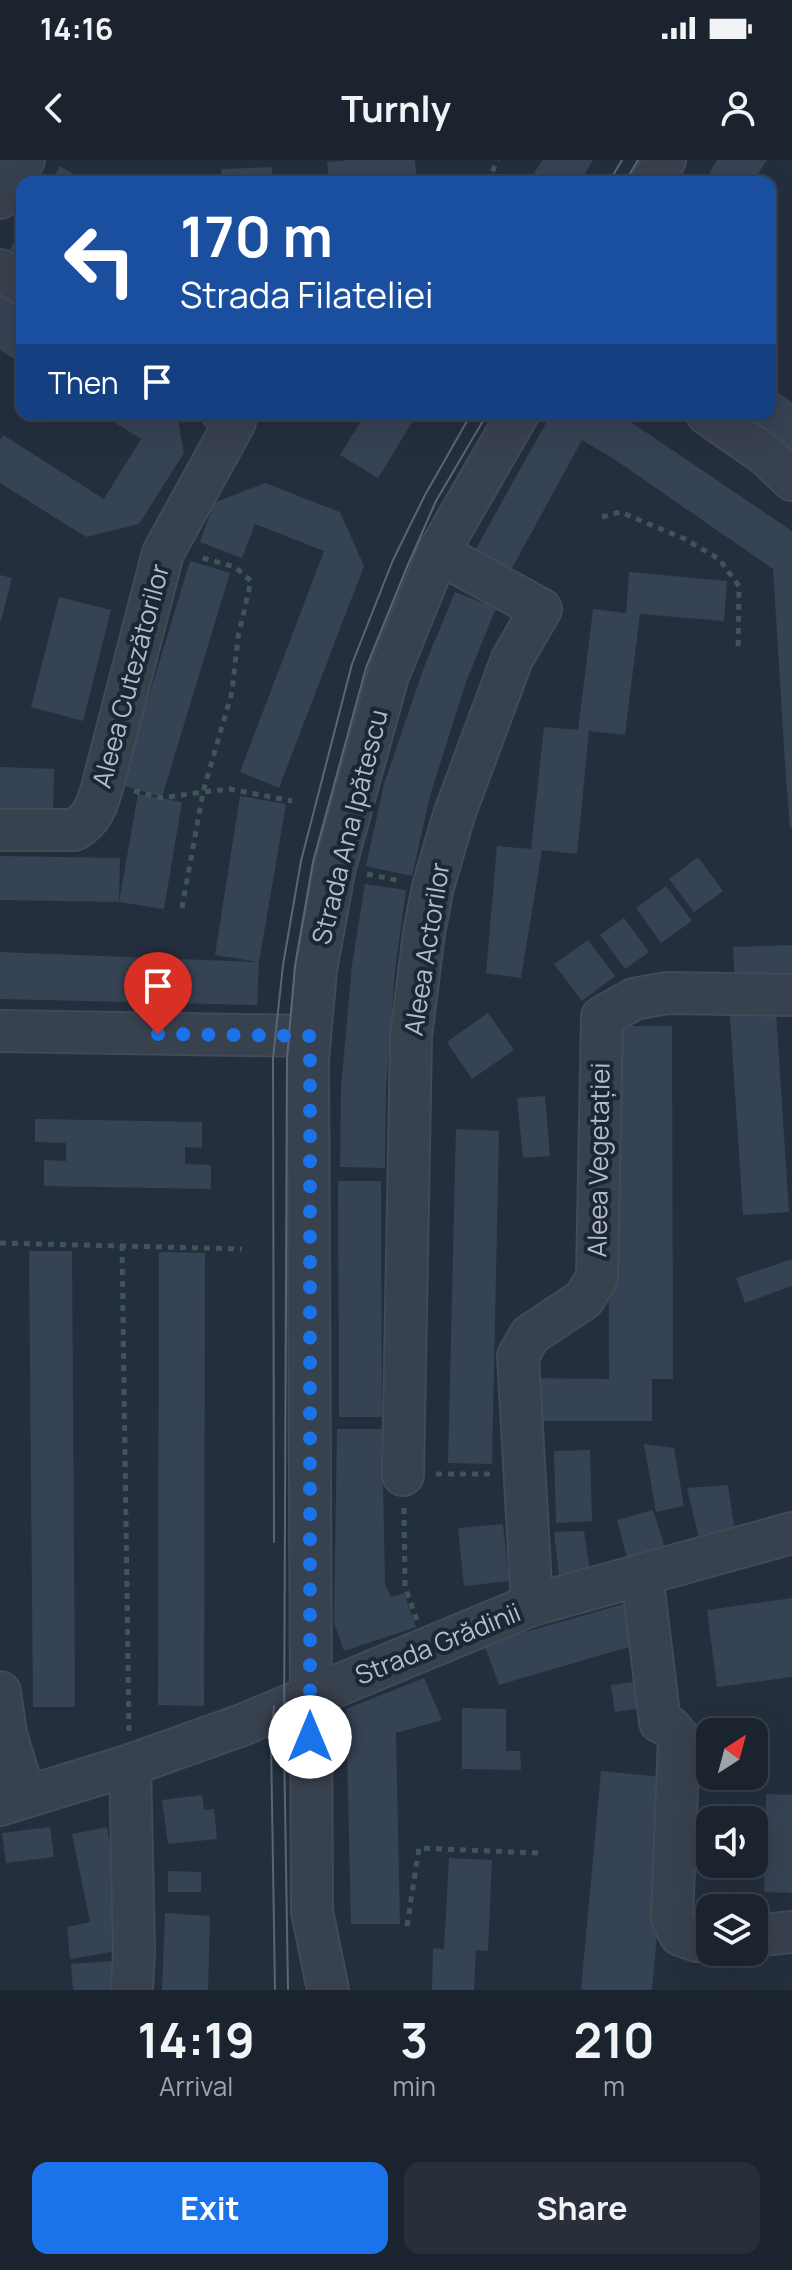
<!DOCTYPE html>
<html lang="en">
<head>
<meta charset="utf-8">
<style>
	:root { --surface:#1b232e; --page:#282f3a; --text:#f1f3f6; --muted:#a0a4aa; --line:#39404a; --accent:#1a73e8 }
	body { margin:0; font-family:Manrope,sans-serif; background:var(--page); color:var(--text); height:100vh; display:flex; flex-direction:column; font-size:30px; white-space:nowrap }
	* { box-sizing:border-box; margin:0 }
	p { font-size:26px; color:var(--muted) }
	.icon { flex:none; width:44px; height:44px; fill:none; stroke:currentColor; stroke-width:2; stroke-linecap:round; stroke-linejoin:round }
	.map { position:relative; height:1830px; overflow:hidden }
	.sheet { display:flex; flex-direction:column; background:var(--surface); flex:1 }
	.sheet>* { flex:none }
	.top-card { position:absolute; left:16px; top:16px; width:760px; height:244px; border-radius:16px; box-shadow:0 8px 32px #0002,0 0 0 2px var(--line); background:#1a4fa0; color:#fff; overflow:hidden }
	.needle { width:52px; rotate:36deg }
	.fabs { position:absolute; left:696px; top:1558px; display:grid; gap:16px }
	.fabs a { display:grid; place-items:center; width:72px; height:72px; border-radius:16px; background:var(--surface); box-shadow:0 8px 32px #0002,0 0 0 2px var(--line); font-size:40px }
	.pin { position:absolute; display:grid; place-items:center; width:68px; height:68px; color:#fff; margin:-82px -34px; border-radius:50% 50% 50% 0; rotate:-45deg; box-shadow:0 0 8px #0007 }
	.pin .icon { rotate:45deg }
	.me { position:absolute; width:88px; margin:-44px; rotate:0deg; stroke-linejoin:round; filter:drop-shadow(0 0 6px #0008) }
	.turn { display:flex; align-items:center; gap:28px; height:168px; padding:0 32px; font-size:36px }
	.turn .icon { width:104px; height:104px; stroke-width:2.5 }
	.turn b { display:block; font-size:56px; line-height:68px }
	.then { display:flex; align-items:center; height:76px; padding:0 32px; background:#0003; gap:16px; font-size:30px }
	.eta { display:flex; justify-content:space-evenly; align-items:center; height:136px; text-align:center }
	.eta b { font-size:48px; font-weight:700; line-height:56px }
	.button { display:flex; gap:16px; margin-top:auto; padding:16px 32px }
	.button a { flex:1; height:92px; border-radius:16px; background:var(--accent); color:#fff; font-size:32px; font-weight:700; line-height:92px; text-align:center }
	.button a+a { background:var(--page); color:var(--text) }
	.status { display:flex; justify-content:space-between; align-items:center; height:56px; padding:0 40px; background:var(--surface); direction:ltr }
	.status svg { height:22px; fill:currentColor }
	header { display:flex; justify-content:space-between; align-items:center; height:104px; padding:0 32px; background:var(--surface); font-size:36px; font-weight:700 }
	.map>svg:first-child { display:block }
	.building { fill:#364354 }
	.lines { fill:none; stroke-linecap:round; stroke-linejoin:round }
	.minor-casing { stroke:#414a57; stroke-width:44 }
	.path { stroke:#3f5557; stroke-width:5; stroke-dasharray:6 6; stroke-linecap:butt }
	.minor { stroke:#38414e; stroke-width:40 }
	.tram { stroke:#5a6575; stroke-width:2 }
	.route { stroke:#1a73e8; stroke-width:14; stroke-dasharray:0 25.2 }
	.labels { text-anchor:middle; stroke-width:8; stroke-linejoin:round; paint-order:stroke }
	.street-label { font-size:26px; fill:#b4bcc9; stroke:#1d2633 }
</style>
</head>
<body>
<div class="status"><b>14:16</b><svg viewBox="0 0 49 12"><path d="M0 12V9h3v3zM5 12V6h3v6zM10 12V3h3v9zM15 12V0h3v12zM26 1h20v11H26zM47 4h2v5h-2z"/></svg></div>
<header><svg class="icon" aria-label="back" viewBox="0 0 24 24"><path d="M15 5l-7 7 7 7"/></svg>Turnly<svg class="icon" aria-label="person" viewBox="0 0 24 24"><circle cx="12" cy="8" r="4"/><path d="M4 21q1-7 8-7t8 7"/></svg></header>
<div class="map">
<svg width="792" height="1830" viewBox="0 0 792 1830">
	<rect width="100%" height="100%" fill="#242f3e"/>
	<g class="building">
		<polygon points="349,0 415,0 417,22 329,22 327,2"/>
		<polygon points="542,0 593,0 580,22 529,22"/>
		<polygon points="717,0 767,0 753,22 704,22"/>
		<polygon points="60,6 86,22 51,22"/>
		<polygon points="272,7 273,22 221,22 221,9"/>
		<polygon points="22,69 22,103 7,94"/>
		<polygon points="0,135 22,148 22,204 0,190"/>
		<polygon points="770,227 792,242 792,289 751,262 757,254 770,254"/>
		<polygon points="101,254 177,254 184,293 139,364 86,377 0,323 0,280 3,275 104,339 141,279"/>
		<polygon points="365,254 417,254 378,318 340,295"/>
		<polygon points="551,254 619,254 792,371 792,668 790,668 785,603 773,409 614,299 582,280 505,421 469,401"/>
		<polygon points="265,323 340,352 364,406 279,628 240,612 324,391 255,364 242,398 200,382 214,343"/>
		<polygon points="190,401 230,413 162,637 122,625"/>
		<polygon points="629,412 727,421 724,461 640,454 625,575 589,571 577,694 542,690 521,818 486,813 497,686 531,689 544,567 578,570 593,449 626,453"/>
		<polygon points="0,415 12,418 1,461 0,461"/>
		<polygon points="455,432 496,448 466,522 430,636 412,716 366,706 384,624 424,507"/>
		<polygon points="59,437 111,450 83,561 31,547"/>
		<polygon points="0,607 54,609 53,658 0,657"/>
		<polygon points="138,634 182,642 164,749 119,742 0,740 0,696 120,698 119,742"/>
		<polygon points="240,636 286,644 259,802 215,795"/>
		<polygon points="698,697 723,731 694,752 669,719"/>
		<polygon points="365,724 406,730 395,810 386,929 385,1008 340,1007 341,927 352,805"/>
		<polygon points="666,726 692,761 661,783 636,748"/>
		<polygon points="624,758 649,792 625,809 600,775"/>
		<polygon points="588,780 615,816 582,841 554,804"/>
		<polygon points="792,785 792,822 735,825 733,787"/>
		<polygon points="0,792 259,802 257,845 0,839"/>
		<polygon points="488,853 514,890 472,919 447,882"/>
		<polygon points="776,853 789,1052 743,1055 730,856"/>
		<polygon points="608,866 672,866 673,1219 652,1219 652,1261 529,1261 529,1218 609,1219"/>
		<polygon points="545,936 550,996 523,998 517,938"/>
		<polygon points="35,959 202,962 202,988 185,987 185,1004 211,1005 211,1029 44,1026 44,1000 66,1001 66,983 35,982"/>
		<polygon points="456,969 499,971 492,1304 448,1303"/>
		<polygon points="338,1021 381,1021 382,1257 339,1257"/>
		<polygon points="29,1091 72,1091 75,1547 33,1547"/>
		<polygon points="159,1092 205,1093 204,1546 158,1545"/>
		<polygon points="792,1099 792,1126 745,1143 736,1118"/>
		<polygon points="337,1269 382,1269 385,1424 391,1437 404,1433 416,1467 344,1491 334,1463"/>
		<polygon points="644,1284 674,1288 684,1346 656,1352"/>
		<polygon points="590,1290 592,1361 556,1363 554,1291"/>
		<polygon points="728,1325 735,1372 699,1378 687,1328"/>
		<polygon points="653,1350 667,1394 630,1409 617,1360"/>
		<polygon points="503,1364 509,1421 464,1426 458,1368"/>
		<polygon points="584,1371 591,1417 560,1424 554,1372"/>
		<polygon points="792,1438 792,1517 717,1527 707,1450"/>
		<polygon points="634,1441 646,1482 499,1525 484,1484"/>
		<polygon points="424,1518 442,1560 396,1573 400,1764 351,1764 346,1549"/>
		<polygon points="640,1521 643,1548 615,1552 611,1525"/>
		<polygon points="462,1548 506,1549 506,1591 520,1591 521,1610 462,1609"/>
		<polygon points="601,1611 671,1618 652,1830 581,1830"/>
		<polygon points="766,1634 792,1635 792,1733 764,1732"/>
		<polygon points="202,1635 204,1650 214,1649 217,1679 168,1684 162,1640"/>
		<polygon points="50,1667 54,1697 6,1703 2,1673"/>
		<polygon points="107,1667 127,1789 70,1799 67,1767 90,1762 72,1674"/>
		<polygon points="449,1698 492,1700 488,1791 476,1790 474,1830 432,1830 433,1788 444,1789"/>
		<polygon points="168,1711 201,1712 201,1732 168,1732"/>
		<polygon points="165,1753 210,1756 208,1830 162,1830"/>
		<polygon points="124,1800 126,1830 73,1830 71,1804"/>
	</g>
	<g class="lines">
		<g class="minor-casing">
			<g id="minor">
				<polyline points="652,22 665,0"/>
				<polyline points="0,38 24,0"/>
				<polyline points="0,110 22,124"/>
				<polyline points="707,254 766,295 792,320"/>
				<path d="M0,670H74C93,660 98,643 103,624L163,393L235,262L223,254"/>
				<polyline points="0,871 310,876"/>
				<polyline points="403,1315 411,877 424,773 433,727 454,655 512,499 541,449 438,393"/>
				<polyline points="642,1415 660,1562 671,1568 679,1578 672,1759 680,1775 697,1781 710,1780"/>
				<polyline points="532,1445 518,1196 530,1175 584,1139 597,1117 602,857 634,839 667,833 792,835"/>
				<polyline points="0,1532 6,1574 25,1637"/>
				<polyline points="130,1605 134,1791 132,1830"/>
				<polyline points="0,1645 130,1605 242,1565 532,1445 792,1373"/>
				<polyline points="754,1776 792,1772"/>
				<polyline points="328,1830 312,1751 308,900 316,810 335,707 388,516 438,393 518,254"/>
			</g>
		</g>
		<g class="path">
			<polyline points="487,22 498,0"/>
			<polyline points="602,357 620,352 685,379 719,399 739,426 738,492"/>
			<polyline points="134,631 162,638 203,632 232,532 238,477 251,421 235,407 199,397"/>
			<polyline points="367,714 401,721"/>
			<polyline points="182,748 203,632 230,629 292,641"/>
			<polyline points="0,1083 242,1089"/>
			<polyline points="122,1085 129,1572"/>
			<polyline points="436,1314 494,1314"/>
			<polyline points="404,1348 405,1427 417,1460"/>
			<polyline points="407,1766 419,1688 541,1693"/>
		</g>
		<use href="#minor" class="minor"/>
		<g class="tram">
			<polyline points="609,22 622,0"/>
			<polyline points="625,22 638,0"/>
			<polyline points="274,1382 273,898 283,805 301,701 352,504 393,400 425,335 471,254"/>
			<polyline points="274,1546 271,1581 275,1830"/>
			<polyline points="288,1830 284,1580 287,899 295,806 313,702 366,508 407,407 436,341 487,254"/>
		</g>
	</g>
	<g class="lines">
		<polyline class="route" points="158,874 310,876 310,1577"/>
	</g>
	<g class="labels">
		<g class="street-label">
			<text transform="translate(131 516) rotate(-75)" y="9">Aleea Cutezătorilor</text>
			<text transform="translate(350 667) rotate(-76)" y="9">Strada Ana Ipătescu</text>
			<text transform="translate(427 789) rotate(-81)" y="9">Aleea Actorilor</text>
			<text transform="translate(599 1000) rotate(-89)" y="9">Aleea Vegetației</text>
			<text transform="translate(438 1484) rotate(-22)" y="9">Strada Grădinii</text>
		</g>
	</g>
</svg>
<div class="fabs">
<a><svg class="needle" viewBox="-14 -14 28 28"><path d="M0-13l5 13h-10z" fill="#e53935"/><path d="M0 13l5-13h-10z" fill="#a0a4aa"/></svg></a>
<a><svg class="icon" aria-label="sound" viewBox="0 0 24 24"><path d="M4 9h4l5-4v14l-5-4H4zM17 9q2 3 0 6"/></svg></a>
<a><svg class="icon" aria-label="layers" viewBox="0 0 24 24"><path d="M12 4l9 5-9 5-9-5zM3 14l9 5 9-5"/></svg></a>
</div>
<div class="pin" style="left:158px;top:874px;background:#d93025"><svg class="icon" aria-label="arrive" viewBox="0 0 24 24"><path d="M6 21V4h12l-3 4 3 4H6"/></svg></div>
<svg class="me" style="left:310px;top:1577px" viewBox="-20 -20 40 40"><circle r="19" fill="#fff"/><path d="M0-13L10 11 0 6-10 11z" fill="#1a73e8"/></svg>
<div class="top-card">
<div class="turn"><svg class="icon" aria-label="left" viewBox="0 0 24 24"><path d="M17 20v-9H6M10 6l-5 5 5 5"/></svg><div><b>170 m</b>Strada Filateliei</div></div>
<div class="then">Then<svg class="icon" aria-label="arrive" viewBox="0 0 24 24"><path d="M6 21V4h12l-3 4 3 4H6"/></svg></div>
</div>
</div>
<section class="sheet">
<div class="eta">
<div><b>14:19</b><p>Arrival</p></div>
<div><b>3</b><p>min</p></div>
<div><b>210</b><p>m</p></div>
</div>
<div class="button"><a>Exit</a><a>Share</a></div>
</section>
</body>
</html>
